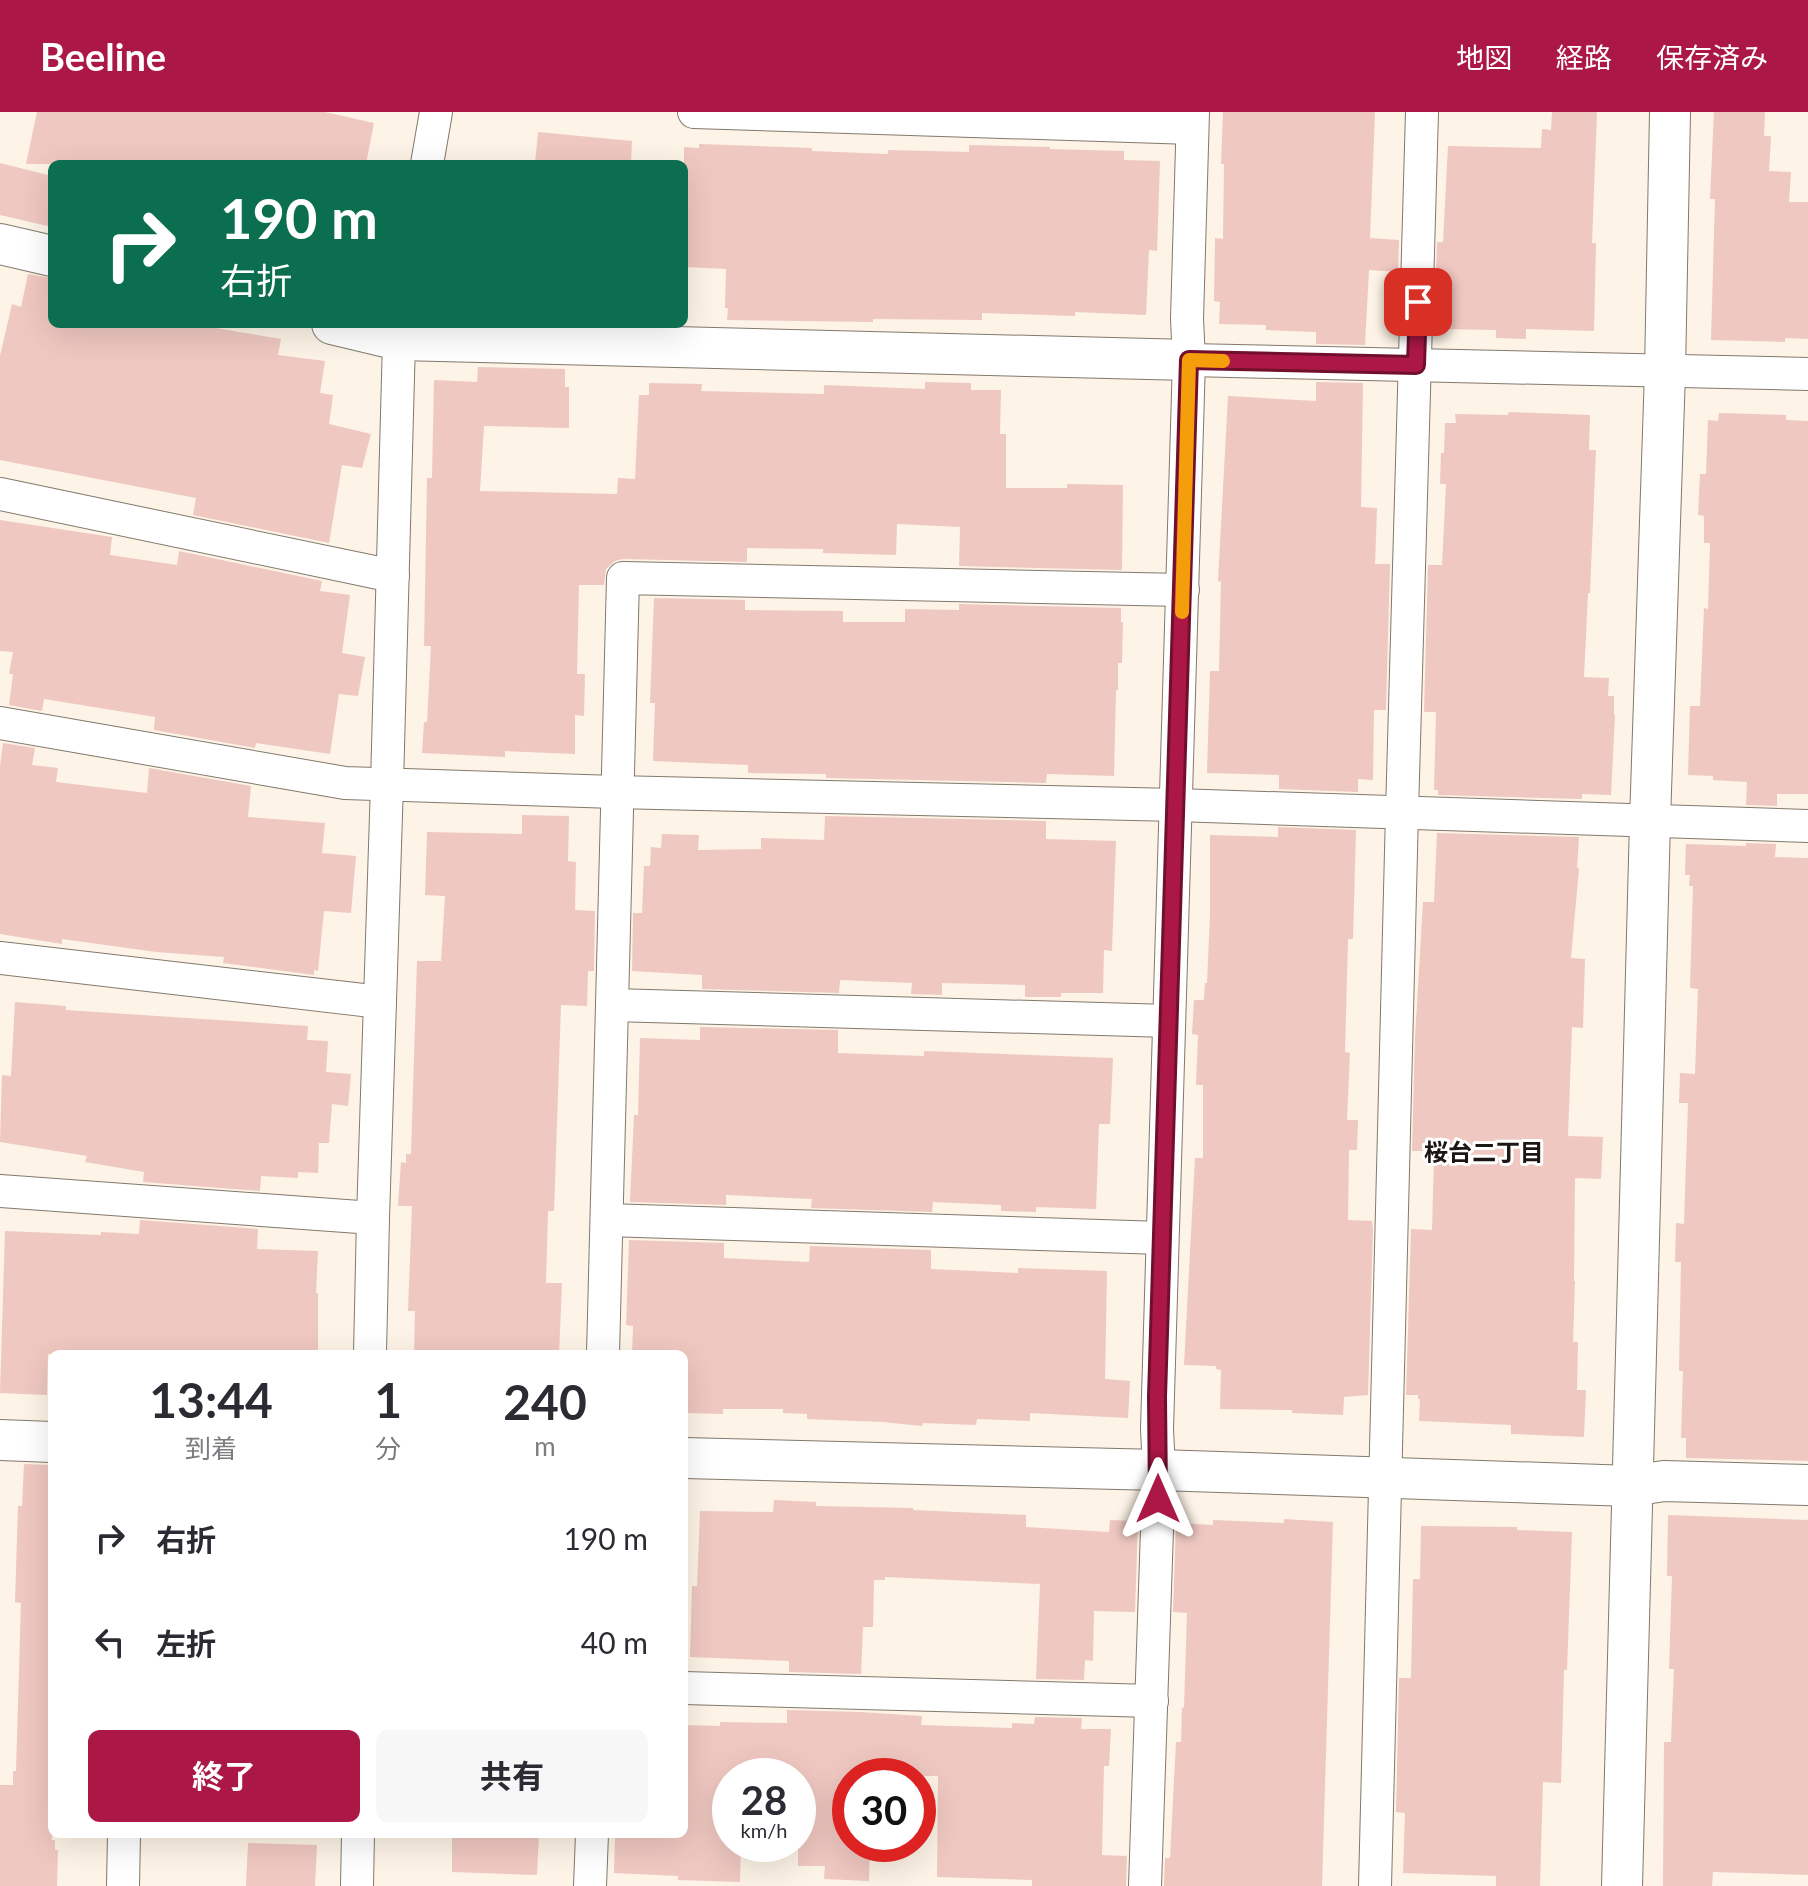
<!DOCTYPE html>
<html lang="ja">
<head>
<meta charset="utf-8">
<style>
	:root { --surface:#fff; --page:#f7f7f7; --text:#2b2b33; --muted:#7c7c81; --accent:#ac1845 }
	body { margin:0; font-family:Lato,"Noto Sans JP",sans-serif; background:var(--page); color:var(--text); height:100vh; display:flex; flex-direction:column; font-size:30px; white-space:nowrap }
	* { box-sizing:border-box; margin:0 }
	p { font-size:26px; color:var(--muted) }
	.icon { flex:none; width:44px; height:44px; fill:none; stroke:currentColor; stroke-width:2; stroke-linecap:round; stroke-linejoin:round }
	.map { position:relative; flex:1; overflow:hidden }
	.sheet { position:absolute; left:48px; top:1238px; width:640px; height:488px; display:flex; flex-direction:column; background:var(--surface); border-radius:12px; box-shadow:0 8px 32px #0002 }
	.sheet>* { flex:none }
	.banner { position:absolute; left:48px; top:48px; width:640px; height:168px; border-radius:12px; box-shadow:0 8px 32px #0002; background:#0b6e4f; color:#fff; overflow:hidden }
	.speed { position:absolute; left:712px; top:1646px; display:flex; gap:16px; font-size:40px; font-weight:700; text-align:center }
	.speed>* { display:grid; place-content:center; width:104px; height:104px; border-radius:50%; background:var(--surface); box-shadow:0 8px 32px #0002; line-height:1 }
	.speed small { font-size:20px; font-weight:400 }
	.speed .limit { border:12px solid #d22; background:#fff; color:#111 }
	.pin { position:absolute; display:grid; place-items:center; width:68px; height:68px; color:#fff; margin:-34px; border-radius:16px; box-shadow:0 4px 12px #0006 }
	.me { position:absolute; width:88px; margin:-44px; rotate:0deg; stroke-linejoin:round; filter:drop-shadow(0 0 6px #0008) }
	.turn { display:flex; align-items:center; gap:28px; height:168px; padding:0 40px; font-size:36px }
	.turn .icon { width:104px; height:104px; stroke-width:2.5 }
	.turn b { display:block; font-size:56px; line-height:68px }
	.eta { display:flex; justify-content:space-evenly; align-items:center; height:136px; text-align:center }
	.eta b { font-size:48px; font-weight:700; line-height:56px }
	.button { display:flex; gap:16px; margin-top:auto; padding:16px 40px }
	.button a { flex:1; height:92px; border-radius:12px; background:var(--accent); color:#fff; font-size:32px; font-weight:700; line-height:92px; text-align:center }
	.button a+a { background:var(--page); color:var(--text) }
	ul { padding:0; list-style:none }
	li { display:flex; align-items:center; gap:24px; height:104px; padding:0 40px }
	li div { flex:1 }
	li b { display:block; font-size:30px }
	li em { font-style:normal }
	header { display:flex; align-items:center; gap:48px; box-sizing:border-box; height:112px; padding:0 40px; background:var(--accent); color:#fff }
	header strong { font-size:38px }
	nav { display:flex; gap:44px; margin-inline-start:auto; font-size:28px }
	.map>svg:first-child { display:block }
	.building { fill:#efc8c1 }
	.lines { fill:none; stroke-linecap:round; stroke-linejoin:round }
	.minor-casing { stroke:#82796d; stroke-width:34 }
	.tertiary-casing { stroke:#82796d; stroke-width:42 }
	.minor { stroke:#fff; stroke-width:32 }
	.tertiary { stroke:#fff; stroke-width:40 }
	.route-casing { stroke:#70102d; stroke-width:20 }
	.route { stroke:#ac1845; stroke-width:14 }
	.slow { stroke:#f59e0b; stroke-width:14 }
	.labels { text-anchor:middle; stroke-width:6; stroke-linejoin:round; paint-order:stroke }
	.neighbourhood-label { font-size:24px; font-weight:bold; fill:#1b1713; stroke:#fff }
</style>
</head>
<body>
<header>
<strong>Beeline</strong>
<nav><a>地図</a><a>経路</a><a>保存済み</a></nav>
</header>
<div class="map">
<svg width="1808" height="1774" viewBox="0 0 1808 1774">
	<rect width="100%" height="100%" fill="#fdf3e6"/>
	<g class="building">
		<polygon points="37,0 325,0 374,11 366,52 26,52"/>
		<polygon points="1223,0 1375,0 1370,126 1399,128 1398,160 1369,158 1365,233 1316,232 1316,220 1266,218 1266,213 1219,212 1220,190 1214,189 1215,126 1223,127 1224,52 1221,52"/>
		<polygon points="1552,0 1597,0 1592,131 1596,131 1594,219 1526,217 1526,227 1496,226 1496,218 1441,217 1442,162 1436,162 1437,130 1443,130 1448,34 1541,36 1542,17 1551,18"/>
		<polygon points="1714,0 1765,0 1764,24 1771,24 1769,59 1791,60 1789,90 1808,90 1808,227 1785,226 1785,230 1711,228 1715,87 1710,87"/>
		<polygon points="538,20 632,29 631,52 535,52"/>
		<polygon points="699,32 812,36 812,39 888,42 888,38 969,40 969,33 1050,35 1050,37 1124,39 1124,48 1160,49 1157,139 1149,138 1146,203 1075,200 1075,204 982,201 982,208 873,207 873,210 727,208 728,196 725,196 726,157 684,155 684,35 699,36"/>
		<polygon points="0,51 52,64 52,115 0,103"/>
		<polygon points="28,162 52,166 52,212 192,212 281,227 278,243 325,249 320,281 333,283 329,312 371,322 362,356 342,353 329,431 193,403 196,386 0,348 0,244 12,192 21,195"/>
		<polygon points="478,255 565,257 565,275 569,275 569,316 484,314 480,379 617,382 618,366 635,367 639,283 649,283 649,271 702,272 701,279 824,282 824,273 925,277 925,270 971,271 971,278 1001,278 1000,322 1006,322 1006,376 1067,376 1067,372 1123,373 1122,458 959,454 960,415 897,412 896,443 823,441 823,437 747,436 747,450 623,447 615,449 606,457 604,473 579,473 577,562 585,562 584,604 575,603 575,642 505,639 505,645 422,641 424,610 427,610 431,534 424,534 427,366 432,366 434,268 477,270"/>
		<polygon points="1316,270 1363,271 1361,395 1377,396 1375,452 1390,452 1386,598 1374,598 1373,668 1358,667 1358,680 1279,677 1279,663 1207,661 1210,559 1219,559 1221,470 1218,469 1228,284 1316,289"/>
		<polygon points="1509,300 1590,303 1589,338 1596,338 1590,481 1588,481 1584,565 1609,566 1608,584 1614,584 1614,603 1615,603 1611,683 1582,682 1582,687 1438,683 1438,678 1434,678 1436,600 1424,600 1428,453 1442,453 1446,372 1440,372 1441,341 1444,341 1445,311 1456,311 1455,302 1508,303"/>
		<polygon points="1719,301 1786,303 1786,308 1808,309 1808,682 1777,682 1777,694 1746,693 1747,670 1713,668 1713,664 1688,663 1690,594 1700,594 1704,496 1708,497 1710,431 1704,431 1704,404 1698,403 1700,362 1706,362 1708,308 1718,309"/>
		<polygon points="0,408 112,425 110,443 177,453 179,439 322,469 320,479 350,483 342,541 365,545 358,584 339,582 330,642 256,631 255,636 154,618 155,605 44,587 42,599 9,593 13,562 9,562 13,540 0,539"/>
		<polygon points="654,486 745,488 745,498 843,499 843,510 905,510 905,497 959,498 959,492 1121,496 1121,510 1123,510 1122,551 1118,551 1118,578 1116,578 1114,664 1047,662 1046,671 826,666 826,662 748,661 748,653 653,649 655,591 650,591"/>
		<polygon points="3,631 35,636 32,653 58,656 56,670 147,681 149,656 251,674 248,705 325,711 322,741 356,744 351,801 324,799 318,859 314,858 314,863 223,851 224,845 156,840 62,827 62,832 0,822 0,654"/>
		<polygon points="522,703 569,704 568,749 576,750 575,798 595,799 594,859 588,859 587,894 561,893 554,1099 548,1099 546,1171 562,1171 559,1242 414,1242 415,1199 408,1199 412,1094 398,1094 401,1050 406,1051 406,1042 411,1042 417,849 441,849 445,784 425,783 427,720 522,722"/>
		<polygon points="825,704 1046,709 1046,727 1116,729 1112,839 1104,838 1103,881 1061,881 1061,885 1025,885 1025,873 942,871 942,883 911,882 912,871 840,868 839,881 702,877 702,863 632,859 633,801 642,801 644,754 650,754 651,735 661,736 662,722 699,723 698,738 761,737 761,726 824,728"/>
		<polygon points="1278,715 1356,718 1353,827 1348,827 1345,940 1350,941 1347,1008 1358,1008 1357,1038 1349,1038 1348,1108 1372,1109 1373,1117 1368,1283 1344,1285 1343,1303 1292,1301 1292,1298 1220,1297 1221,1258 1216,1257 1216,1254 1184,1253 1195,1046 1203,1046 1203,973 1196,973 1198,923 1192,922 1194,888 1204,888 1205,871 1207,871 1210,802 1210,723 1278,725"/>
		<polygon points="1437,721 1579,725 1577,756 1579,756 1571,846 1585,847 1583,916 1572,915 1568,1024 1603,1025 1601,1067 1575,1066 1574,1169 1575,1169 1573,1230 1578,1230 1577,1278 1586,1278 1584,1325 1511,1322 1511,1313 1419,1309 1420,1287 1418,1287 1418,1283 1406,1283 1411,1117 1432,1118 1434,1043 1431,1043 1431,1039 1412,1039 1415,925 1423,790 1434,790"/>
		<polygon points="1746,731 1776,732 1775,745 1808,746 1808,1349 1686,1346 1686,1326 1681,1326 1683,1259 1679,1259 1681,1150 1675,1150 1676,1111 1684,1112 1688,991 1679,991 1680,961 1695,962 1698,877 1690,876 1693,774 1689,774 1690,763 1685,763 1686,732 1746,734"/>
		<polygon points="15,890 66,894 66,898 308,914 307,928 328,929 326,960 351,962 348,994 332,992 329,1031 319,1031 318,1061 298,1060 298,1066 261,1064 260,1079 143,1070 144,1060 85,1050 87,1044 0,1030 2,963 11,964"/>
		<polygon points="700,915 838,918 838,941 924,944 924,939 1113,946 1110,1012 1099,1012 1096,1097 1036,1095 1036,1100 1001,1099 1001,1093 933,1090 932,1100 811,1096 812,1087 726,1083 726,1093 630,1090 634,1003 638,1003 640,926 700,928"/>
		<polygon points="140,1108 258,1117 257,1137 318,1139 316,1181 318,1181 318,1242 48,1242 47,1283 0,1281 5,1119 101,1123 101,1120 139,1122"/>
		<polygon points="629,1128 724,1131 724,1146 809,1150 810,1134 931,1138 931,1157 1018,1161 1018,1156 1107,1159 1105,1267 1130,1269 1128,1306 1030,1301 1030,1309 977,1307 976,1313 923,1311 922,1314 883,1310 807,1307 807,1302 783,1301 783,1297 723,1297 723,1302 684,1301 684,1242 632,1242 633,1214 626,1213"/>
		<polygon points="24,1352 52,1353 52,1728 55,1728 55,1738 58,1738 57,1774 0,1774 0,1673 13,1673 13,1659 16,1659 21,1491 15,1490 18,1394 22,1394"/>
		<polygon points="774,1388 816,1390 816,1394 913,1396 913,1398 1026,1403 1026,1415 1109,1420 1110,1408 1138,1409 1135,1500 1094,1499 1093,1549 1085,1548 1084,1568 1036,1567 1040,1472 885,1465 885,1468 874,1468 873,1515 863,1515 861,1562 789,1560 789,1549 690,1545 692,1474 697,1474 700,1399 773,1400"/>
		<polygon points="1668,1403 1808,1408 1808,1763 1713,1760 1712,1774 1663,1774 1664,1630 1671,1630 1674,1557 1669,1557 1672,1464 1667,1464"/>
		<polygon points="1284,1407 1333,1410 1322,1774 1164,1774 1165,1746 1170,1746 1176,1630 1181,1630 1182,1595 1184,1596 1187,1501 1173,1500 1176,1411 1213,1413 1213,1408 1284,1411"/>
		<polygon points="1421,1414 1517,1415 1517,1418 1572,1420 1567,1558 1564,1558 1561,1671 1543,1670 1540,1774 1496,1774 1496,1764 1403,1761 1405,1701 1396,1700 1399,1566 1411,1566 1413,1467 1420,1467"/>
		<polygon points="787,1598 860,1600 922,1604 921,1613 1012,1616 1012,1611 1034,1612 1035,1605 1082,1606 1081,1617 1111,1617 1109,1654 1104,1654 1102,1743 1127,1744 1126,1774 1032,1774 1032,1768 937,1765 938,1664 850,1664 850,1732 870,1732 869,1769 824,1767 825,1754 798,1754 798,1664 730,1664 730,1732 741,1732 740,1770 678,1768 678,1764 614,1761 615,1722 684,1722 684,1613 720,1614 720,1610 787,1611"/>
		<polygon points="452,1722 539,1722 537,1763 452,1760"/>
		<polygon points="248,1731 317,1733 315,1774 246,1774"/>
	</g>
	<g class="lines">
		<g class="minor-casing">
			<g id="minor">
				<polyline points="694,0 1192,16"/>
				<polyline points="427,52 436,0"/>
				<polyline points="1189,248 1808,262"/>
				<polyline points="0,382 393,464"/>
				<polyline points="0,611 345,671 615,680 1176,693 1808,714"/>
				<polyline points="0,846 380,890"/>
				<polyline points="612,893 1169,909"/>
				<polyline points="0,1079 373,1106"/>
				<polyline points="607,1108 1162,1126"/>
				<polyline points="370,1242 373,1106 387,672 399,228 401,212"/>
				<path d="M603,1242C611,983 614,724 623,466L1183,478"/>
				<polyline points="684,1576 1152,1589"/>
				<polyline points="123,1774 124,1722"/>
				<polyline points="357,1774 358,1722"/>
				<polyline points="590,1774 592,1722"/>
				<polyline points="1145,1774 1159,1358 1157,1317 1189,248 1187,207 1193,0"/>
				<polyline points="1375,1774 1402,700 1422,0"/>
			</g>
		</g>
		<g class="tertiary-casing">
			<g id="tertiary">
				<polyline points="0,132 52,144"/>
				<polyline points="332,212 399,228 1189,248"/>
				<polyline points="0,1328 52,1330"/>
				<polyline points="684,1346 1159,1358 1631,1374 1664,1369 1808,1373"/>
				<polyline points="1622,1774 1650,709 1665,260 1670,0"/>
			</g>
		</g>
		<use href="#minor" class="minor"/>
		<use href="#tertiary" class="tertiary"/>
	</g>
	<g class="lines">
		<g class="route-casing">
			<polyline id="route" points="1158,1387 1157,1285 1189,248 1416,253 1418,190"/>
		</g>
		<use href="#route" class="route"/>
		<polyline class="slow" points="1182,500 1189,248 1223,249"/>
	</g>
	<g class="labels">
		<g class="neighbourhood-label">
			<text x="1484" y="1049">桜台二丁目</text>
		</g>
	</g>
</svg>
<div class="speed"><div>28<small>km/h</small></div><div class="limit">30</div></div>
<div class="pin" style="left:1418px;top:190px;background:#d93025"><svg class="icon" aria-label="arrive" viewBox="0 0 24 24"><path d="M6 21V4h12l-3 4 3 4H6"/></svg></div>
<svg class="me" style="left:1158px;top:1387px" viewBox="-20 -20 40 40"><path d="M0-17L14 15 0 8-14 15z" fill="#ac1845" stroke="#fff" stroke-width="4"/></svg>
<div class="banner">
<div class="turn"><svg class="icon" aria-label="right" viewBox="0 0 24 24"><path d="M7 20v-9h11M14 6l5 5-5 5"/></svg><div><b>190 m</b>右折</div></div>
</div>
<section class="sheet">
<div class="eta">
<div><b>13:44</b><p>到着</p></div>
<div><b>1</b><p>分</p></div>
<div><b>240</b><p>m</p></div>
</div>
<ul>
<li><svg class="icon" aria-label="right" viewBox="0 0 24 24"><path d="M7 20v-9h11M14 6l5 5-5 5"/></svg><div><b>右折</b></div><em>190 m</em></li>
<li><svg class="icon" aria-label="left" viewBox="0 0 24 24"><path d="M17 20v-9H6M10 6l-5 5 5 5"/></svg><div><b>左折</b></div><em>40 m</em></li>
</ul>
<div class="button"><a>終了</a><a>共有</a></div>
</section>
</div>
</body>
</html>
